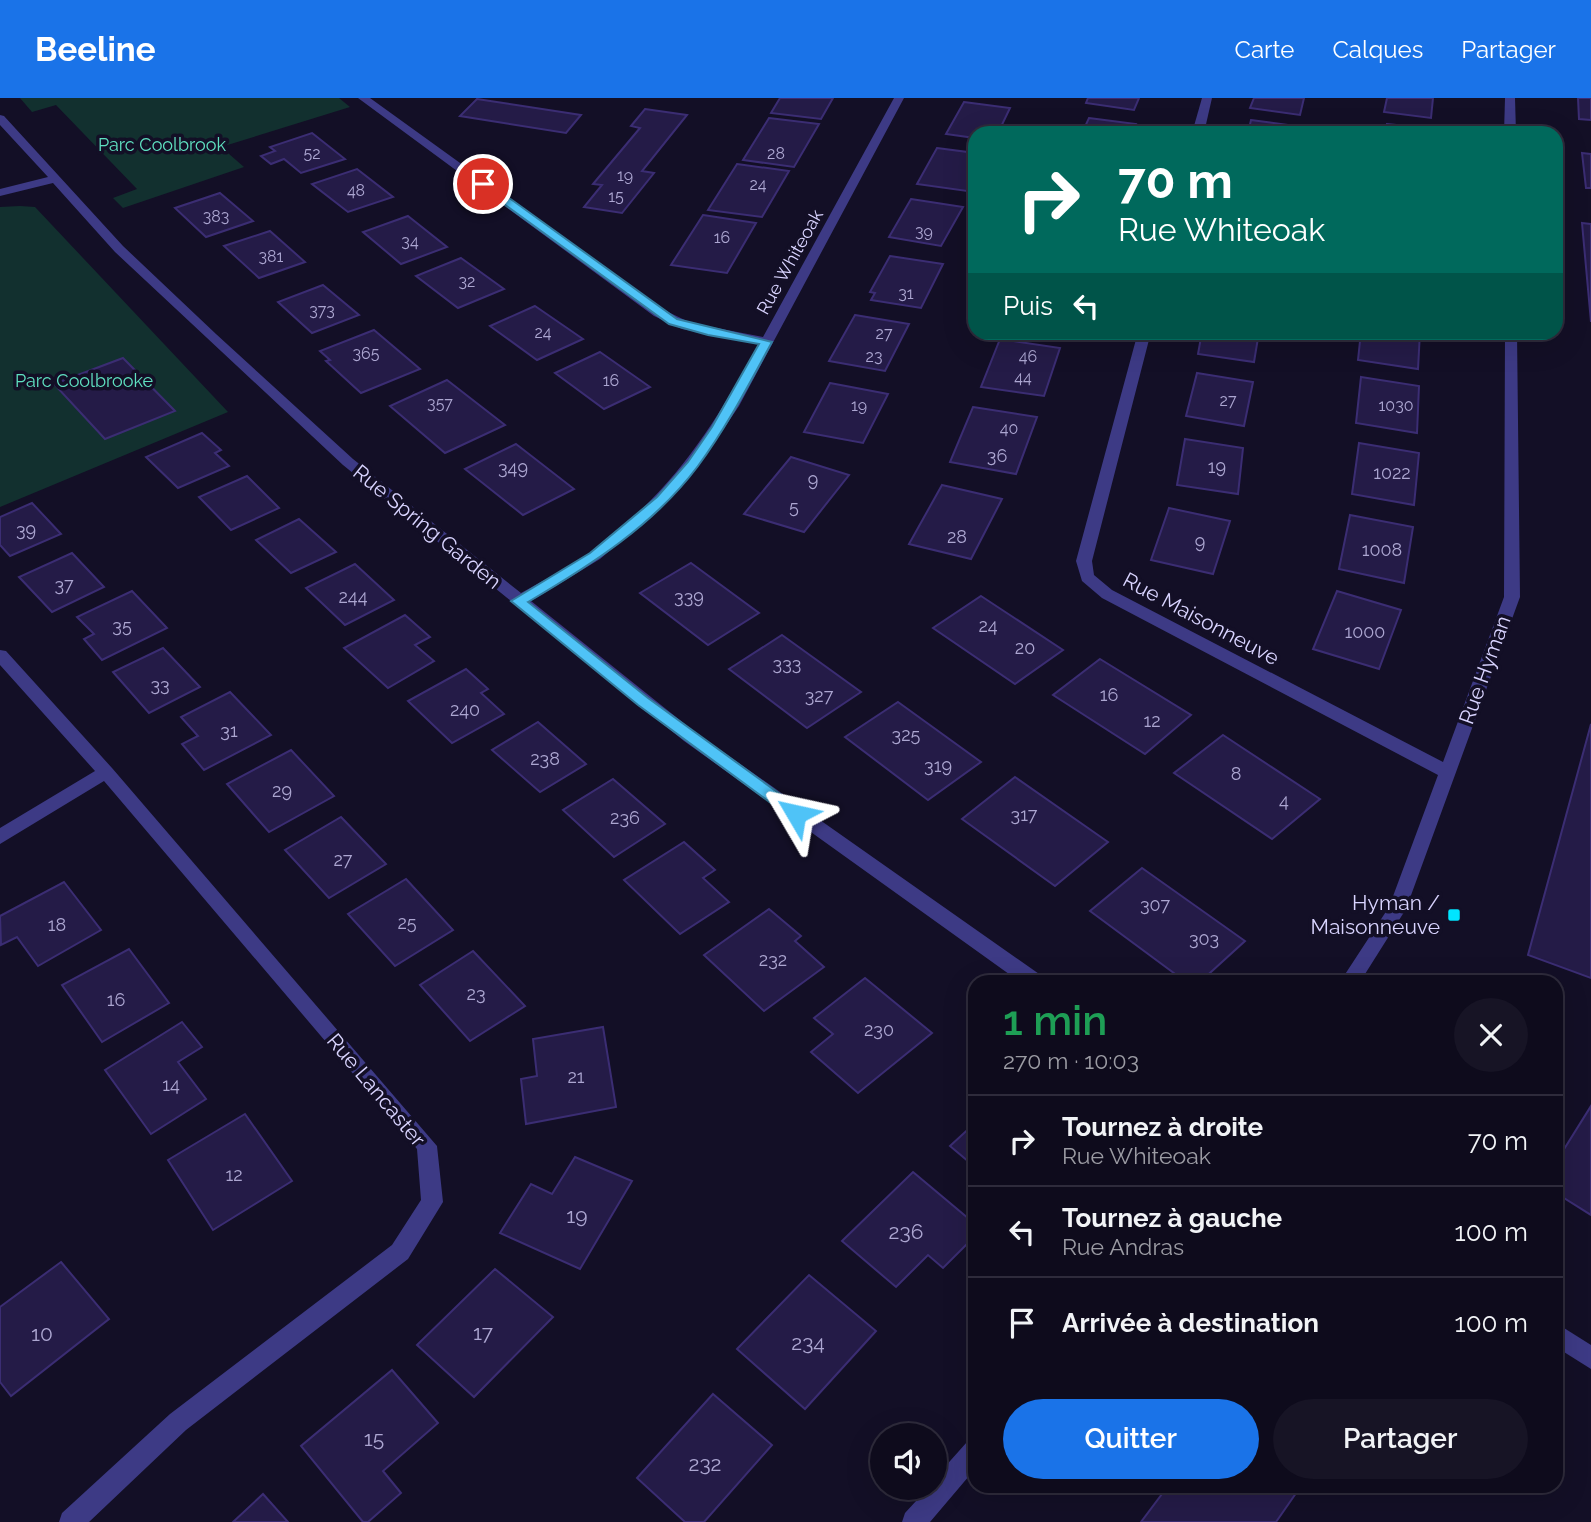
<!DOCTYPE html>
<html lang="fr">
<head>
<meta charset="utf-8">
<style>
	:root { --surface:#0e0b1c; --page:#171425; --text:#f1f3f6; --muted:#9b9ba3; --line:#2e2b3b; --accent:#1a73e8 }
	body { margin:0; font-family:Raleway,sans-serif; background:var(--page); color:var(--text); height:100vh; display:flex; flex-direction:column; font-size:26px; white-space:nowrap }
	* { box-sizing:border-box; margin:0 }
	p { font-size:23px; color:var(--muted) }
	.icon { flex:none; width:38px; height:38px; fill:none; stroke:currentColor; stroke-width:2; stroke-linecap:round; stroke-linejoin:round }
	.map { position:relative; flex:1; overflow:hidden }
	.details { position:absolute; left:968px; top:877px; width:595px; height:518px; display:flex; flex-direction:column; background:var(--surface); border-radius:21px; box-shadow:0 7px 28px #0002,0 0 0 2px var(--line) }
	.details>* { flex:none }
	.guide { position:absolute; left:968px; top:28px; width:595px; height:214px; border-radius:21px; box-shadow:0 7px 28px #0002,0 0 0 2px var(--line); background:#00695c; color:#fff; overflow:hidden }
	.fabs { position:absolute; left:870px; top:1325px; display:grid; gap:14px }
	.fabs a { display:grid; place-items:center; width:77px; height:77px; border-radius:50%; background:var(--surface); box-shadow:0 7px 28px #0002,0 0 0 2px var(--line); font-size:35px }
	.pin { position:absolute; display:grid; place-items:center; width:60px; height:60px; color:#fff; margin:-30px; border:4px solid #fff; border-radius:50%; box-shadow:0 2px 7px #0007 }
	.me { position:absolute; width:77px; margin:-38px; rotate:306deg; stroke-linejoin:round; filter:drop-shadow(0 0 5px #0008) }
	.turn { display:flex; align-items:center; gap:24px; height:147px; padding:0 35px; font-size:32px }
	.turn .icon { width:91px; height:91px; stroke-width:2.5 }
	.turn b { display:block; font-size:49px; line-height:60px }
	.then { display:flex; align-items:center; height:66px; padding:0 35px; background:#0003; gap:14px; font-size:26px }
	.round { display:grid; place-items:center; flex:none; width:74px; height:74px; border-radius:37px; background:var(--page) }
	.summary { display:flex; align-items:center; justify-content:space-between; height:119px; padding:0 35px }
	h1 { font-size:42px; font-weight:600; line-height:52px; color:#1e9e55 }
	.action { display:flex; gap:14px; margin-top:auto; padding:14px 35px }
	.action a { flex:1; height:80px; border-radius:42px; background:var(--accent); color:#fff; font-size:28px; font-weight:600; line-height:80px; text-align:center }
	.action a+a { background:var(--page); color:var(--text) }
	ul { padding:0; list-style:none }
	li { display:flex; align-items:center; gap:21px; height:91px; padding:0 35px; border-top:2px solid var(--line) }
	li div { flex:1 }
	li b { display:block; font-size:26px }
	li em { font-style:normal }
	header { display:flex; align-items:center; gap:42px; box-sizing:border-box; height:98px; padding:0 35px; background:var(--accent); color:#fff }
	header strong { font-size:33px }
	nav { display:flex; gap:38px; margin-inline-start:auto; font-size:24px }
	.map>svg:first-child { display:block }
	.green { fill:#12302f }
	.building { fill:#241b47; stroke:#3b2d73; stroke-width:2 }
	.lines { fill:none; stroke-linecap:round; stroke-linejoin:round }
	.minor { fill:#3d3a85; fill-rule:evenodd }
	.route { fill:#4fc3f7; stroke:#337fa1; stroke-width:2 }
	.poi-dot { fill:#00e5ff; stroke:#130f26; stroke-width:2.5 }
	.labels { text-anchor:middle; stroke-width:7; stroke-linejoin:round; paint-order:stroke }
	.far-number-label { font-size:16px; fill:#aca6d1 }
	.far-park-label { font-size:18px; fill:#5fe0c0; stroke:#130f26 }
	.far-street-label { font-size:18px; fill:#d9d4ff; stroke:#130f26 }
	.number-label { font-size:18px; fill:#aca6d1 }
	.street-label { font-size:21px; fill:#d9d4ff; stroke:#130f26 }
	.poi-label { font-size:21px; fill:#d9d4ff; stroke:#130f26; text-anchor:end }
	.near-number-label { font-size:21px; fill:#aca6d1 }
</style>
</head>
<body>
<header>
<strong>Beeline</strong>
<nav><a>Carte</a><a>Calques</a><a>Partager</a></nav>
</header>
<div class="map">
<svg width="1591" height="1424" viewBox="0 0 1591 1424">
	<rect width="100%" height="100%" fill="#130f26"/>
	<g class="green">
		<polygon points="20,0 339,0 350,9 221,49 244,69 123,110 113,100 137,91 56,7 32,14"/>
		<polygon points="20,108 35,109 228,314 0,409 0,109"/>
	</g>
	<g class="building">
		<polygon points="780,0 833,0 821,21 771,15"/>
		<polygon points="1088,0 1139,0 1134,12 1086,5"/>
		<polygon points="1254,0 1304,0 1300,17 1250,10"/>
		<polygon points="1387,0 1433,0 1431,20 1384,14"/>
		<polygon points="1578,0 1591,0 1591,22 1579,21"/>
		<polygon points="477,1 581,17 566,35 460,18"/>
		<polygon points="964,4 1010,10 998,35 975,35 975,40 946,36"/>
		<polygon points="645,11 687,17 642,73 654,75 622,115 584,109 602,87 593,86 640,30 631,28"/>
		<polygon points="769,20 819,26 794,69 743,62"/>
		<polygon points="1089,20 1136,26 1133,35 1082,35"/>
		<polygon points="1251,22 1296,28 1295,35 1248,35"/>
		<polygon points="1387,26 1434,31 1434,35 1387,35"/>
		<polygon points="312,35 345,61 301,75 284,61 271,66 261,58 275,53 270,49"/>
		<polygon points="937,50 975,55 975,77 967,93 917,86"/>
		<polygon points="1582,55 1591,56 1591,90 1586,90"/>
		<polygon points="737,66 789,73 762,119 708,112"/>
		<polygon points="357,71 393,99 348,114 312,86"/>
		<polygon points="220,95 253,123 206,139 175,110"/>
		<polygon points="911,101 963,109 941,148 889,139"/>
		<polygon points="703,117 756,125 727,175 671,167"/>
		<polygon points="408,118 447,149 401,166 363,134"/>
		<polygon points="1582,125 1591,126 1591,224"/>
		<polygon points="270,133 305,164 259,180 224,148"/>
		<polygon points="890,158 943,166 921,210 871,202 875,195 870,194"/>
		<polygon points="461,160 504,191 458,210 416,178"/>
		<polygon points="323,187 359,217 312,235 278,204"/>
		<polygon points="535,208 583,241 537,262 490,228"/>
		<polygon points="855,217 909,226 885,273 829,263"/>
		<polygon points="374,232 420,271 361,295 326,263 330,262 320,253"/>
		<polygon points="1202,234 1259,234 1254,264 1198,256"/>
		<polygon points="1361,234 1420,234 1418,271 1358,262"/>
		<polygon points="1000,241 1060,250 1044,298 981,289"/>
		<polygon points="600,254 650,289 604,311 555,275"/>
		<polygon points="123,260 175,313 105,341 54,286"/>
		<polygon points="1197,275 1253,284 1244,328 1186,318"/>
		<polygon points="1361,279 1419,288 1417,335 1356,325"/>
		<polygon points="447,282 505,327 445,355 390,308"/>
		<polygon points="830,285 888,296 863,345 804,334"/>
		<polygon points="973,309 1037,319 1016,376 950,364"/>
		<polygon points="202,335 221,352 215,355 229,368 178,390 146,359"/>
		<polygon points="1185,341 1243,350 1238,396 1177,387"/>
		<polygon points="1359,345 1419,355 1414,407 1352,396"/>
		<polygon points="516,346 574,391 523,417 465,371"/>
		<polygon points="791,359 849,377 804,434 744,416"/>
		<polygon points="247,378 279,410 231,432 199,399"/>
		<polygon points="942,387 1002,401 971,461 909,446"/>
		<polygon points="32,405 61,436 10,458 0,447 0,419"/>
		<polygon points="1169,410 1230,423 1213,476 1151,462"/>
		<polygon points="1350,417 1413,429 1404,485 1339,471"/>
		<polygon points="299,421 336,454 291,475 256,442"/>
		<polygon points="72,455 104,489 52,514 19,479"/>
		<polygon points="691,465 759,515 708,547 640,495"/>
		<polygon points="355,466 394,502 345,527 306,490"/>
		<polygon points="132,493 167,530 102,562 84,541 94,536 77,519"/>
		<polygon points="1337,493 1401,512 1379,571 1313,551"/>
		<polygon points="981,498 1063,552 1015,586 933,530"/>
		<polygon points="405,517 430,539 415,547 434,563 388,590 344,550"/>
		<polygon points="782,537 861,594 807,630 729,571"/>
		<polygon points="163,550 200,589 149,615 113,574"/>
		<polygon points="1100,561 1191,617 1145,656 1053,597"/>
		<polygon points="466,571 488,591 481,595 504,616 452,645 408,603"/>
		<polygon points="230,594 271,637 204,672 182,646 198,638 181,619"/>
		<polygon points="898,604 981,664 928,702 845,639"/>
		<polygon points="538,624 586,666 540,694 492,652"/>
		<polygon points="1591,626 1591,880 1528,857"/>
		<polygon points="1223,637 1320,701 1272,741 1174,675"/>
		<polygon points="291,652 334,698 269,734 227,686"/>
		<polygon points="1015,679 1108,744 1055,788 962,721"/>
		<polygon points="613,681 665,726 614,759 563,712"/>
		<polygon points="341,719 386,766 329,800 285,752"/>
		<polygon points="684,744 715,772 703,780 729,804 680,836 624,782"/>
		<polygon points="1142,770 1245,843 1200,884 1186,884 1090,813"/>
		<polygon points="406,781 453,832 395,868 348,816"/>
		<polygon points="64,784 101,832 38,868 17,839 1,847 0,818"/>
		<polygon points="769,811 801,838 795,843 824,869 764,913 704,857"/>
		<polygon points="129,851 169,905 102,944 62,887"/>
		<polygon points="473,853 525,908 470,943 420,887"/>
		<polygon points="865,880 932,935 858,995 811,954 833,936 814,920"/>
		<polygon points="182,924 202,949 178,964 206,1001 151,1036 105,972"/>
		<polygon points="603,929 616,1009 526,1026 521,981 537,978 533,941"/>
		<polygon points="1591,1008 1591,1117 1556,1095 1556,1064"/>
		<polygon points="245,1016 292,1083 213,1132 168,1062"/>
		<polygon points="975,1025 975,1069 950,1048"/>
		<polygon points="575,1059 632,1083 580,1171 500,1135 531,1086 552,1096"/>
		<polygon points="913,1074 975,1126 975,1138 943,1170 928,1157 896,1189 842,1143"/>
		<polygon points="61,1164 109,1221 11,1298 0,1284 0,1209"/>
		<polygon points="495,1171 553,1219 474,1299 417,1247"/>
		<polygon points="809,1177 876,1233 805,1311 737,1251"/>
		<polygon points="392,1272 438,1325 383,1373 401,1395 368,1424 363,1424 301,1348"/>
		<polygon points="713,1296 772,1347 704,1424 685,1424 637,1380"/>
		<polygon points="1168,1388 1301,1388 1276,1424 1141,1424"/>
		<polygon points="263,1396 288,1424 233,1424"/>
	</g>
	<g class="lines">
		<g class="minor">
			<path d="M358,0H370L664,212L691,225L763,239L894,0H904L739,308L697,370L666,405L600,461L531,503L696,635L1042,878L1044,884H1020L684,643L343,367L115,154L53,85L0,98V91L48,79L0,27V17L4,18L123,148L216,236L353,361L521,495C544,482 569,470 591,454C672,394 711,333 759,246L682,231L654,218Z"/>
			<polygon points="1202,0 1212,0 1204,35 1192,35"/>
			<polygon points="1505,0 1515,0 1516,35 1504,35"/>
			<polygon points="1138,234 1151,234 1092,463 1094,477 1112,492 1443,664 1504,499 1505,234 1517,234 1520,499 1406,811 1360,884 1340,884 1389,809 1438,677 1102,500 1082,483 1076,463"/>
			<polygon points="0,552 6,553 112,670 437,1048 443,1104 408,1161 186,1332 89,1424 59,1424 62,1415 170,1316 392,1147 421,1102 417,1051 104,683 0,746 0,730 95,673 0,567"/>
			<polygon points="1556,1225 1591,1247 1591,1271 1556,1249"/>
			<polygon points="975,1340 975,1371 930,1424 902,1424 905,1415 928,1390 934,1390 934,1381 967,1344"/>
		</g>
	</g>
	<path class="route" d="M479,84H487L677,221L772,244C749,286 727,329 698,368C654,427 591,467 528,504L648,600L802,712L804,716L802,720H791L638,607L511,503L590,455L657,399L688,364L712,329L759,246L708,237L669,226L479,88Z"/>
	<rect class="poi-dot" x="1447" y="810" width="14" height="14" rx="3.5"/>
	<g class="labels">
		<g class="far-number-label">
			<text x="312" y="61">52</text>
			<text x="776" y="61">28</text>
			<text x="625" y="83">19</text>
			<text x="758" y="92">24</text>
			<text x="356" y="98">48</text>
			<text x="616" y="104">15</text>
			<text x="216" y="124">383</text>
			<text x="924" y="139">39</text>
			<text x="722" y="145">16</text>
			<text x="410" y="149">34</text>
			<text x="271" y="164">381</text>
			<text x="467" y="189">32</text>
			<text x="906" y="201">31</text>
			<text x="322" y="218">373</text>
			<text x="543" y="240">24</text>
			<text x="884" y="241">27</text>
			<text x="366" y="261">365</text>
			<text x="874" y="264">23</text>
			<text x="1028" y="264">46</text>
			<text x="1023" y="285">44</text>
			<text x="611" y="288">16</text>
			<text x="1228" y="308">27</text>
			<text x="440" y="311">357</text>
			<text x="859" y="313">19</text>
			<text x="1396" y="313">1030</text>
			<text x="1009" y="336">40</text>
		</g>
		<g class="far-park-label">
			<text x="162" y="53">Parc Coolbrook</text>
			<text x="84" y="289">Parc Coolbrooke</text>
		</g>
		<g class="far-street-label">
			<text transform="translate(790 164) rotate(-61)" y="6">Rue Whiteoak</text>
		</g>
		<g class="number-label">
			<text x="997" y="364">36</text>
			<text x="1217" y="375">19</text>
			<text x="513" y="376">349</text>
			<text x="1392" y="381">1022</text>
			<text x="813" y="388">9</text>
			<text x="794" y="415">5</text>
			<text x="26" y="438">39</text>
			<text x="957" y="445">28</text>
			<text x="1200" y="450">9</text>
			<text x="1382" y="458">1008</text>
			<text x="64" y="493">37</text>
			<text x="353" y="505">244</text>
			<text x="689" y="505">339</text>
			<text x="122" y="534">35</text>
			<text x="988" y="534">24</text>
			<text x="1365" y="540">1000</text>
			<text x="1025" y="556">20</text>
			<text x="787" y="572">333</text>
			<text x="160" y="593">33</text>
			<text x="1109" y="603">16</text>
			<text x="819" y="604">327</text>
			<text x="465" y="618">240</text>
			<text x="1152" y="629">12</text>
			<text x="229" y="639">31</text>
			<text x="906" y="643">325</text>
			<text x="545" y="667">238</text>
			<text x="938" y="674">319</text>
			<text x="1236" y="682">8</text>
			<text x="282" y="699">29</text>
			<text x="1284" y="709">4</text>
			<text x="1024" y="723">317</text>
			<text x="625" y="726">236</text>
			<text x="343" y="768">27</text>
			<text x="1155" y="813">307</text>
			<text x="407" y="831">25</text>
			<text x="57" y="833">18</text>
			<text x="1204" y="847">303</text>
			<text x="773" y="868">232</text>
			<text x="476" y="902">23</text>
			<text x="116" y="908">16</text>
			<text x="879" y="938">230</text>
			<text x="576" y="985">21</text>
			<text x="171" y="993">14</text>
			<text x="234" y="1083">12</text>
		</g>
		<g class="street-label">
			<text transform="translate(427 429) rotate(39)" y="7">Rue Spring Garden</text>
			<text transform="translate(1201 521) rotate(28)" y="7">Rue Maisonneuve</text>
			<text transform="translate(1485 572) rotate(-70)" y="7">Rue Hyman</text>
			<text transform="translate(376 992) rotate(50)" y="7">Rue Lancaster</text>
		</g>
		<g class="poi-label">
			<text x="1440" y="812">Hyman /<tspan x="1440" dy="24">Maisonneuve</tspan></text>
		</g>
		<g class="near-number-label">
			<text x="577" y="1125">19</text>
			<text x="906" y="1141">236</text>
			<text x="483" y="1242">17</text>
			<text x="42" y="1243">10</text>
			<text x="808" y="1252">234</text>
			<text x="374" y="1348">15</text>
			<text x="705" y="1373">232</text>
		</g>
	</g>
</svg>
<div class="fabs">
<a><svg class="icon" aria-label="sound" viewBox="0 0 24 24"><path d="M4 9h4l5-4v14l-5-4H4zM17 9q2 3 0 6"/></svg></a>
</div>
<div class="pin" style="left:483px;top:86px;background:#d93025"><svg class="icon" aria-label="arrive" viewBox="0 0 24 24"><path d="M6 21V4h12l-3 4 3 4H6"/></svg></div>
<svg class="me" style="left:796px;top:716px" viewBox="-20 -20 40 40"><path d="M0-17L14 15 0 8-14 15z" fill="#4fc3f7" stroke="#fff" stroke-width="4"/></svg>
<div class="guide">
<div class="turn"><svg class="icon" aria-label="right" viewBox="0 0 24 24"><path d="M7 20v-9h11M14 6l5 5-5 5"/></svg><div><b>70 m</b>Rue Whiteoak</div></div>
<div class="then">Puis<svg class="icon" aria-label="left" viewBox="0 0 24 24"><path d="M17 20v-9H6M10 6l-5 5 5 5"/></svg></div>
</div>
<section class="details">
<div class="summary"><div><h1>1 min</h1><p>270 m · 10:03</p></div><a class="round"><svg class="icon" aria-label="close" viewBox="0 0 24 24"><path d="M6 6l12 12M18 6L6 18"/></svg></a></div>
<ul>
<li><svg class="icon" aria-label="right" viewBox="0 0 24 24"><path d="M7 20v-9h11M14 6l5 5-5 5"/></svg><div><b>Tournez à droite</b><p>Rue Whiteoak</p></div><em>70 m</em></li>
<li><svg class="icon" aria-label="left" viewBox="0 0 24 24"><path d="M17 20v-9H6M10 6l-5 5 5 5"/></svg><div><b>Tournez à gauche</b><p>Rue Andras</p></div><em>100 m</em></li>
<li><svg class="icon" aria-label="arrive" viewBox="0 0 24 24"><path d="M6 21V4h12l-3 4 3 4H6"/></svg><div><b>Arrivée à destination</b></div><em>100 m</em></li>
</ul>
<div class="action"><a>Quitter</a><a>Partager</a></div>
</section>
</div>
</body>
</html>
